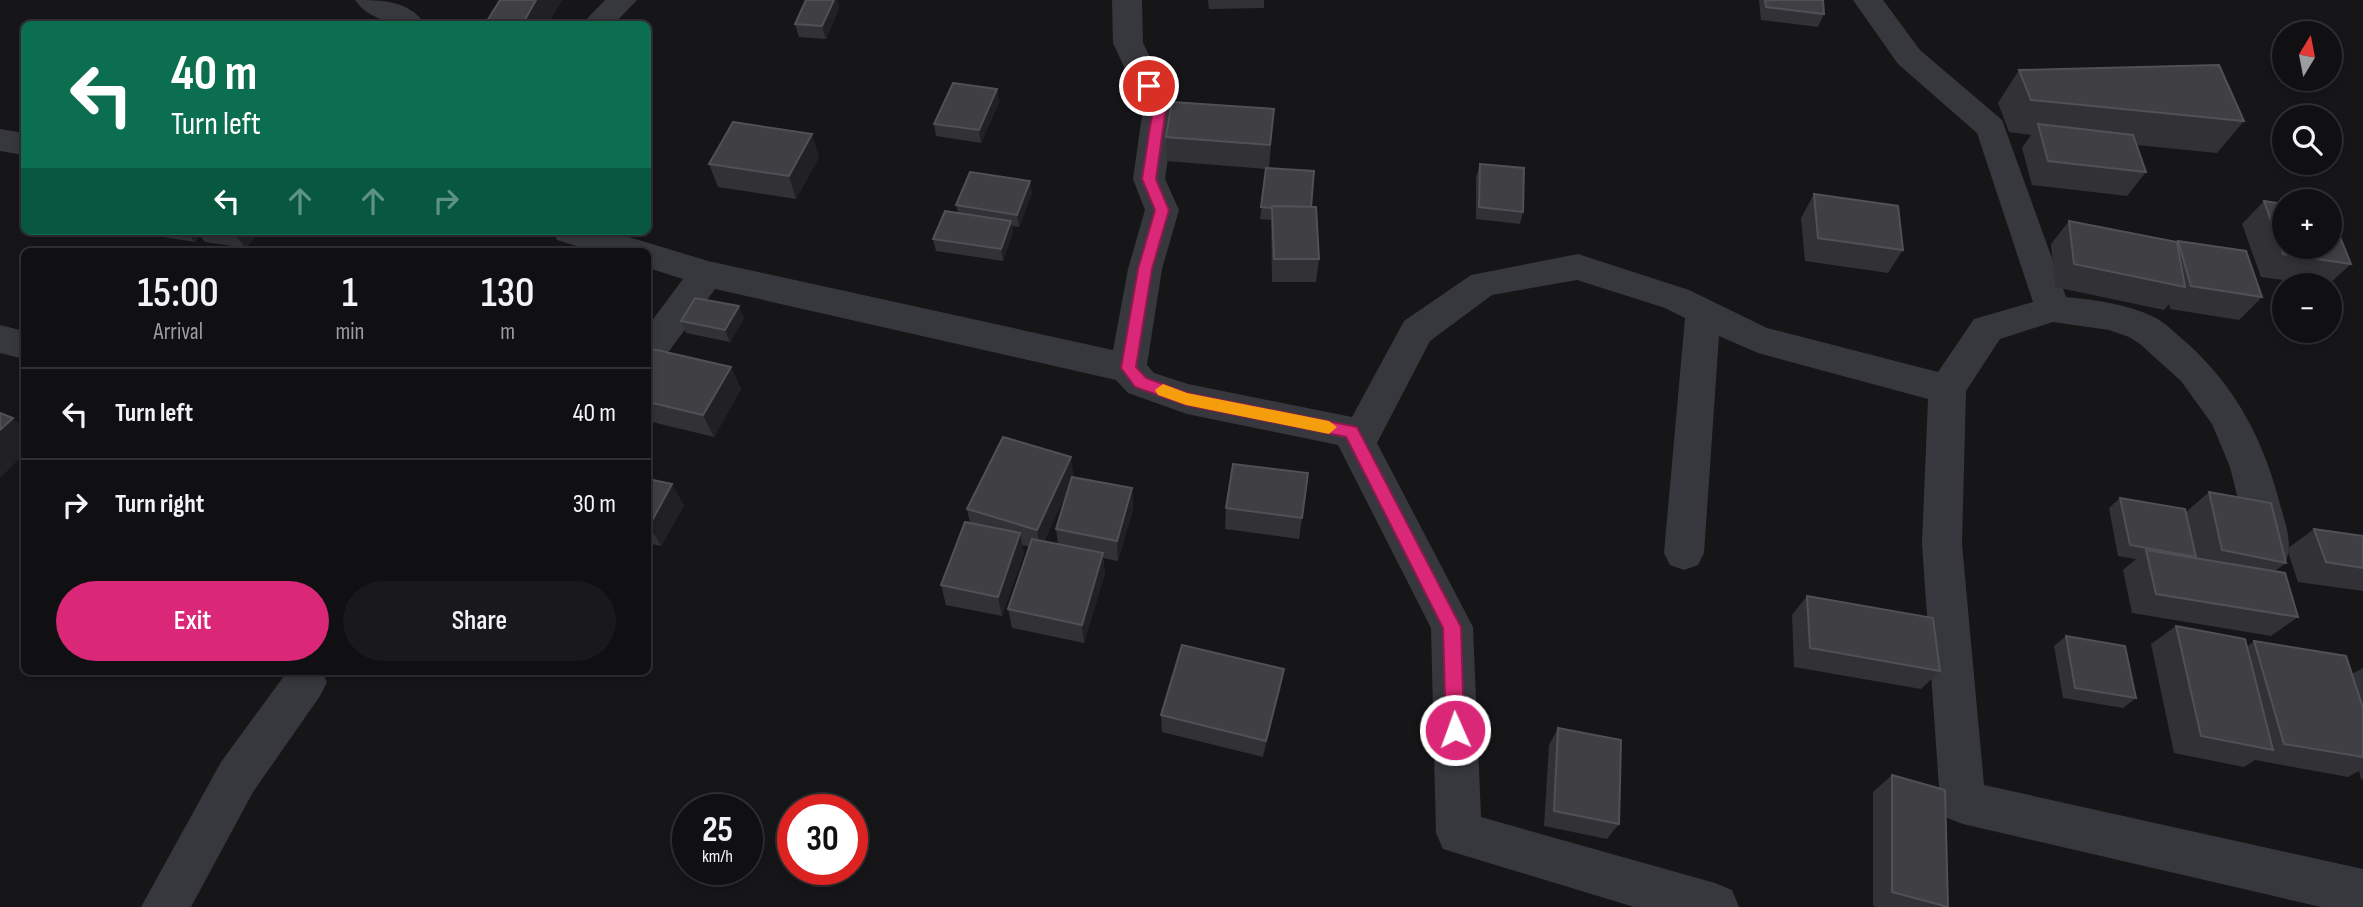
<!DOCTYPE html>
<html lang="en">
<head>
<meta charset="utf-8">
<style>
	:root { --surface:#101012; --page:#19191b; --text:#f1f3f6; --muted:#9c9d9f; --line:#303032; --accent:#db2777 }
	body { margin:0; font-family:"Sofia Sans Condensed",sans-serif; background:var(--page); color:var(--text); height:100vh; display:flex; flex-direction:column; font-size:26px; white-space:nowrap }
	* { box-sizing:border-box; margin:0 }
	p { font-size:23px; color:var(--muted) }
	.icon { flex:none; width:38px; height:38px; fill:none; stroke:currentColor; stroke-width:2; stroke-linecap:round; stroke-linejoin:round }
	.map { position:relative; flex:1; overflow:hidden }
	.drawer { position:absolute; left:21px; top:248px; width:630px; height:427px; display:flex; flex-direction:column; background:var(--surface); border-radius:10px; box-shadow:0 4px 10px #0003,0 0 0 2px var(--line) }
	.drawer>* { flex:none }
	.guide { position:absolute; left:21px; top:21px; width:630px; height:214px; border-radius:10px; box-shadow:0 4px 10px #0003,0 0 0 2px var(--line); background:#0b6e4f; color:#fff; overflow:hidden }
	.needle { width:46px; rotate:10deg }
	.buttons { position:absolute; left:2272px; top:21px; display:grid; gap:14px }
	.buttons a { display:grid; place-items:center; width:70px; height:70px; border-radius:50%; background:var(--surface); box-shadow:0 4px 10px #0003,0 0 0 2px var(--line); font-size:35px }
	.speed { position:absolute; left:672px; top:794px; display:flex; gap:14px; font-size:35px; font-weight:700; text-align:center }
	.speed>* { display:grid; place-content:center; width:91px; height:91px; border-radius:50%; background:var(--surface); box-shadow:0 4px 10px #0003,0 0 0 2px var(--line); line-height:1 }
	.speed small { font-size:18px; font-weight:400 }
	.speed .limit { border:10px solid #d22; background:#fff; color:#111 }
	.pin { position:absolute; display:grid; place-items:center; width:60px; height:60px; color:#fff; margin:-30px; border:4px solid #fff; border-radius:50%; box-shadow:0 2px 7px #0007 }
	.me { position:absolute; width:77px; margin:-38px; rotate:358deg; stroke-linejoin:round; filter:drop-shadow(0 0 5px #0008) }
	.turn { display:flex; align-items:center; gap:24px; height:147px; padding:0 35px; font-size:32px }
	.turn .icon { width:91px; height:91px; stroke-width:2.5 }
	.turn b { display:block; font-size:49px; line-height:60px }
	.lanes { display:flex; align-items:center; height:66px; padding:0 35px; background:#0003; justify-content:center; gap:35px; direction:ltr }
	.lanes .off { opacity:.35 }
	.eta { display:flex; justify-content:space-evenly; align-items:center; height:119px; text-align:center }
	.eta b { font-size:42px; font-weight:600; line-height:49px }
	.cta { display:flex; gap:14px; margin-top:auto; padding:14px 35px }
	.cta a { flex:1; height:80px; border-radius:42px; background:var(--accent); color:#fff; font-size:28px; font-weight:600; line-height:80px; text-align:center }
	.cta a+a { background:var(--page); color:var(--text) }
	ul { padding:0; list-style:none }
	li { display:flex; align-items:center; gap:21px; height:91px; padding:0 35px; border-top:2px solid var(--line) }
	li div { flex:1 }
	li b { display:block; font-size:26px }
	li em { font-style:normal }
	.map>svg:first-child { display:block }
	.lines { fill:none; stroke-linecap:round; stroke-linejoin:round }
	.street { fill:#37383d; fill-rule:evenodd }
	.wall { fill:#323236; fill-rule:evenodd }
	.shaded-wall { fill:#212124 }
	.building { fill:#3f3f44; stroke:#4f5156; stroke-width:2 }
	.route { fill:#db2777; stroke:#8e194d; stroke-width:2 }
	.slow { fill:#f59e0b }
</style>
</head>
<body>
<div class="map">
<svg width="2363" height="907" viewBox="0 0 2363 907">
	<rect width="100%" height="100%" fill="#161618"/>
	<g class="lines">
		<g class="street">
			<path d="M355,0C382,0 408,0 425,24C401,26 370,22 355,0Z"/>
			<polygon points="605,0 637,0 614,24 582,24"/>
			<path d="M1112,0H1142L1143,43L1175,108L1165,179L1179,210L1162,269L1147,365L1154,373L1188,384L1352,417L1404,321L1471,275L1578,254L1689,290L1767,328L1938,372L1974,319L2033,302L1977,133L1898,64L1853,0H1883L1920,50L2002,120L2066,297C2096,300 2127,304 2154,317C2164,322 2172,330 2180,337C2230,379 2261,433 2278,497C2283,518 2295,543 2285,563L2271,568L2257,563L2251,551L2230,467L2212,424L2181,381L2140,344L2129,337L2109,330L2053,322L2000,339L1966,391L1962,544L1984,785L2363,869V907H2321L1963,824L1947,818L1940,802L1922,544L1928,399L1758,353L1719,336L1704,553L1698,565L1684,570L1670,565L1664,553L1685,318L1665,308L1577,280L1492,295L1430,341L1377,443L1473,627L1481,817L1715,883L1732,890L1739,907H1634L1443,849L1436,833L1431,628L1338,445L1187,414L1128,393L1116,380L715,289L661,362L648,366V326L683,279L648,268V252H596L557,240L552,231H609L708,261L1113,350L1128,269L1145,210L1133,179L1143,108L1113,43Z"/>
			<polygon points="0,129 24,133 24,155 0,151"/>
			<polygon points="0,325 24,331 24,359 0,353"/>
			<polygon points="287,672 322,672 327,682 320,696 253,792 191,907 141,907 221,762"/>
		</g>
	</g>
	<g class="wall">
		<polygon points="562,0 548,24 489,24 487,21"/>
		<polygon points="806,0 837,0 839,8 826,39 799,37 795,24"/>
		<polygon points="1208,0 1264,0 1264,8 1209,9"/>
		<polygon points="1759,0 1823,0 1824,14 1818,27 1761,20"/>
		<polygon points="2019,70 2244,121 2217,153 2136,145 2146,172 2127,196 2032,185 2022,148 2031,135 2009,132 1998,103"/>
		<polygon points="997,89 999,102 981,143 936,136 934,124"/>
		<polygon points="1272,133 1269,168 1311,206 1319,259 1316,282 1272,282 1271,220 1260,219 1266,169 1166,161 1166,137"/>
		<polygon points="819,157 796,199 718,187 709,164"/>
		<polygon points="1480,164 1523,212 1520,224 1476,219 1476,177"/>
		<polygon points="1032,193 1019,227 1012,226 1013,233 1003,261 936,251 933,239 958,212 956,205"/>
		<polygon points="1814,194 1903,250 1888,273 1805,261 1801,218"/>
		<polygon points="2264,201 2351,264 2328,285 2317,285 2261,277 2242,224"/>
		<polygon points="2069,221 2177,242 2262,297 2239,320 2170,309 2169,304 2164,310 2055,287 2051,244"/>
		<polygon points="125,231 260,231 246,248 205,242 200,236 195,242"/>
		<polygon points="744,318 730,342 686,333 681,321"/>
		<polygon points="648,348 731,367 741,389 714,437 648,421"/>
		<polygon points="1308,473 1299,539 1225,529 1226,508"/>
		<path d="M1074,478L1132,488L1133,509L1118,561L1103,558L1105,573L1084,643L1012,628L1008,609L1030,547L1022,545L1024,553L1002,616L946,605L941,585L970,523L967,509ZM1068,489L1056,529L1058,544L1044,542Z"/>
		<polygon points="648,479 684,505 661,546 648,543"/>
		<polygon points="2209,492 2286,563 2275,571 2298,617 2271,636 2132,613 2123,570 2136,559 2118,556 2109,508 2120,498 2186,512"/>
		<polygon points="2314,529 2363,536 2363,591 2298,582 2287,549"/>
		<polygon points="1807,596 1940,671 1921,689 1794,667 1792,615"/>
		<polygon points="2176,626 2247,647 2254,641 2352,674 2363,668 2363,779 2361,779 2359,771 2348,777 2255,760 2244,767 2174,753 2151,644"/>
		<polygon points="2066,636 2136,698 2123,708 2063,698 2054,646"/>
		<polygon points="1284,669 1281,687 1263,757 1162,732 1161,715"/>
		<polygon points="1558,728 1619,824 1607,839 1544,826 1549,745"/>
		<polygon points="1892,775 1948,907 1877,907 1873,906 1873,792"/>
	</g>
	<g class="shaded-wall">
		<polygon points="536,0 562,0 548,24 523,24 523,23"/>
		<polygon points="834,0 837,0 839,8 826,39 822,26"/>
		<polygon points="997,89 999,102 981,143 979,130"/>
		<polygon points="812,134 819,157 796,199 789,176"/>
		<polygon points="1030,181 1032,193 1019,227 1017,215"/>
		<polygon points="1011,221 1013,233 1003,261 1001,249"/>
		<polygon points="185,231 195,231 200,236 195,242"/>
		<polygon points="232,231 260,231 246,248"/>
		<polygon points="739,306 744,318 730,342 725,330"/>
		<polygon points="731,367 741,389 714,437 703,415"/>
		<polygon points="13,418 24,427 24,454 0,478 0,430"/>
		<polygon points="1071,457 1074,478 1040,550 1037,530"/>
		<polygon points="672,484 684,505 661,546 649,526"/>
		<polygon points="1132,488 1133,509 1118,561 1117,541"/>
		<polygon points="1020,533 1024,553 1002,616 998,597"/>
		<polygon points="648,551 652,557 648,566"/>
		<polygon points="1103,553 1105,573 1084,643 1082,625"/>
		<polygon points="1284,669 1281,687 1263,757 1266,741"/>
	</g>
	<g class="building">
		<polygon points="500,0 536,0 523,23 487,21"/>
		<polygon points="806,0 834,0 822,26 795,24"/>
		<polygon points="1765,0 1823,0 1824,14 1766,7"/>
		<polygon points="2219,65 2244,121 2031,100 2019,70"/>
		<polygon points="953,83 997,89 979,130 934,124"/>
		<polygon points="1172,102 1274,109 1270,145 1166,137"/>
		<polygon points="733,122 812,134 789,176 709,164"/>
		<polygon points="2038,124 2133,135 2146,172 2048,161"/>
		<polygon points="1480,164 1524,168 1523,212 1479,207"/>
		<polygon points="1266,168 1314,171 1311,207 1272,206 1272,208 1261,207"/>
		<polygon points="970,172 1030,181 1017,215 956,205"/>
		<polygon points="1814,194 1898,206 1903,250 1818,238"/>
		<polygon points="2264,201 2284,204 2284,247 2329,247 2329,210 2351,264 2283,254"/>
		<polygon points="1272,206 1316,207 1319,259 1274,259"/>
		<polygon points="945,211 1011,221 1001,249 933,239"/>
		<polygon points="2069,221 2177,242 2185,287 2074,264"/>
		<polygon points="2178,241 2246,251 2262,297 2191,286"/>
		<polygon points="271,249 293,252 268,252"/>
		<polygon points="695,298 739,306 725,330 681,321"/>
		<polygon points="648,348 731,367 703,415 648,402"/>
		<polygon points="0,413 13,418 0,430"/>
		<polygon points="1003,437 1071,457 1037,530 967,509"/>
		<polygon points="1233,464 1308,473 1302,518 1226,508"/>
		<polygon points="1072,477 1132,488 1117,541 1056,529"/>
		<polygon points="648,479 672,484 649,526 648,526"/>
		<polygon points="2209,492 2271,503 2286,563 2222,550"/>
		<polygon points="2120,498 2185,509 2196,557 2130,545"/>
		<polygon points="965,522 1020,533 998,597 941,585"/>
		<polygon points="2314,529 2363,536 2363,568 2326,562"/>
		<polygon points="1032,539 1103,553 1082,625 1008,609"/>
		<polygon points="2146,550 2285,573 2298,617 2156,594"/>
		<polygon points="1807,596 1933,618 1940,671 1810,648"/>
		<polygon points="2176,626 2245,639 2273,750 2201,736"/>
		<polygon points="2066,636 2125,646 2136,698 2075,688"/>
		<polygon points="2254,641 2346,656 2363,708 2363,757 2284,744"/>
		<polygon points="1182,645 1284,669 1266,741 1161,715"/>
		<polygon points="1558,728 1621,740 1619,824 1554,811"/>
		<polygon points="1892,775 1945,790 1948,907 1892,892"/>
	</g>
	<polygon class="route" points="1149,82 1153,83 1166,108 1156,179 1169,210 1152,269 1136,367 1146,378 1187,393 1357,427 1461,627 1464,730 1462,736 1455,738 1449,736 1446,730 1443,628 1346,437 1186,405 1135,387 1121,368 1138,269 1155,210 1142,179 1153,108 1142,86"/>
	<polygon class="slow" points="1163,384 1187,393 1329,421 1337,427 1329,434 1186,405 1158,395 1155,390"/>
</svg>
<div class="buttons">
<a><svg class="needle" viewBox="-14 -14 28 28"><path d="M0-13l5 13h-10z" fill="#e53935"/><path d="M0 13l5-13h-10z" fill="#9c9d9f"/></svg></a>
<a><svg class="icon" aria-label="search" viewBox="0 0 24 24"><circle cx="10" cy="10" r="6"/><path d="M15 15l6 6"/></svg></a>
<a>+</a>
<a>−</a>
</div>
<div class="speed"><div>25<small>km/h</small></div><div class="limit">30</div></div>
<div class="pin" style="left:1149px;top:86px;background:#d93025"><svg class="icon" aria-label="arrive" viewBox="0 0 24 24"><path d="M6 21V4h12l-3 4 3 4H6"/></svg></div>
<svg class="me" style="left:1455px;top:730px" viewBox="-20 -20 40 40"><circle r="17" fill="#db2777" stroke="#fff" stroke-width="3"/><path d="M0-11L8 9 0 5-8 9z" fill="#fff"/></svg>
<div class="guide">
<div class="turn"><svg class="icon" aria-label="left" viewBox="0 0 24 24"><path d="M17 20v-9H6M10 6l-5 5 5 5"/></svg><div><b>40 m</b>Turn left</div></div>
<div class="lanes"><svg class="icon" aria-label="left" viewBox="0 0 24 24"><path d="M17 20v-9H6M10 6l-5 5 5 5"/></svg><svg class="icon off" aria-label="ahead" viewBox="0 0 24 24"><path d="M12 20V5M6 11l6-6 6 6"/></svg><svg class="icon off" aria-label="ahead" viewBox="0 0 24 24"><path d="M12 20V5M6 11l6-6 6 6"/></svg><svg class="icon off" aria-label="right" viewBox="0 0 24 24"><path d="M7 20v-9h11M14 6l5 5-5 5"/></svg></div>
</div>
<section class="drawer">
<div class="eta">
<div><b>15:00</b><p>Arrival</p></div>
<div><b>1</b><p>min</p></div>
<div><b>130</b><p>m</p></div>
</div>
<ul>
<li><svg class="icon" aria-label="left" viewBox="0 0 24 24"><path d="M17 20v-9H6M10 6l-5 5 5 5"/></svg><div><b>Turn left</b></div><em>40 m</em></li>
<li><svg class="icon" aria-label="right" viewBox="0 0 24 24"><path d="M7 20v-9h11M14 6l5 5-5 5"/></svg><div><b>Turn right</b></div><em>30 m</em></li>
</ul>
<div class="cta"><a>Exit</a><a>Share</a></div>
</section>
</div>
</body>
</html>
